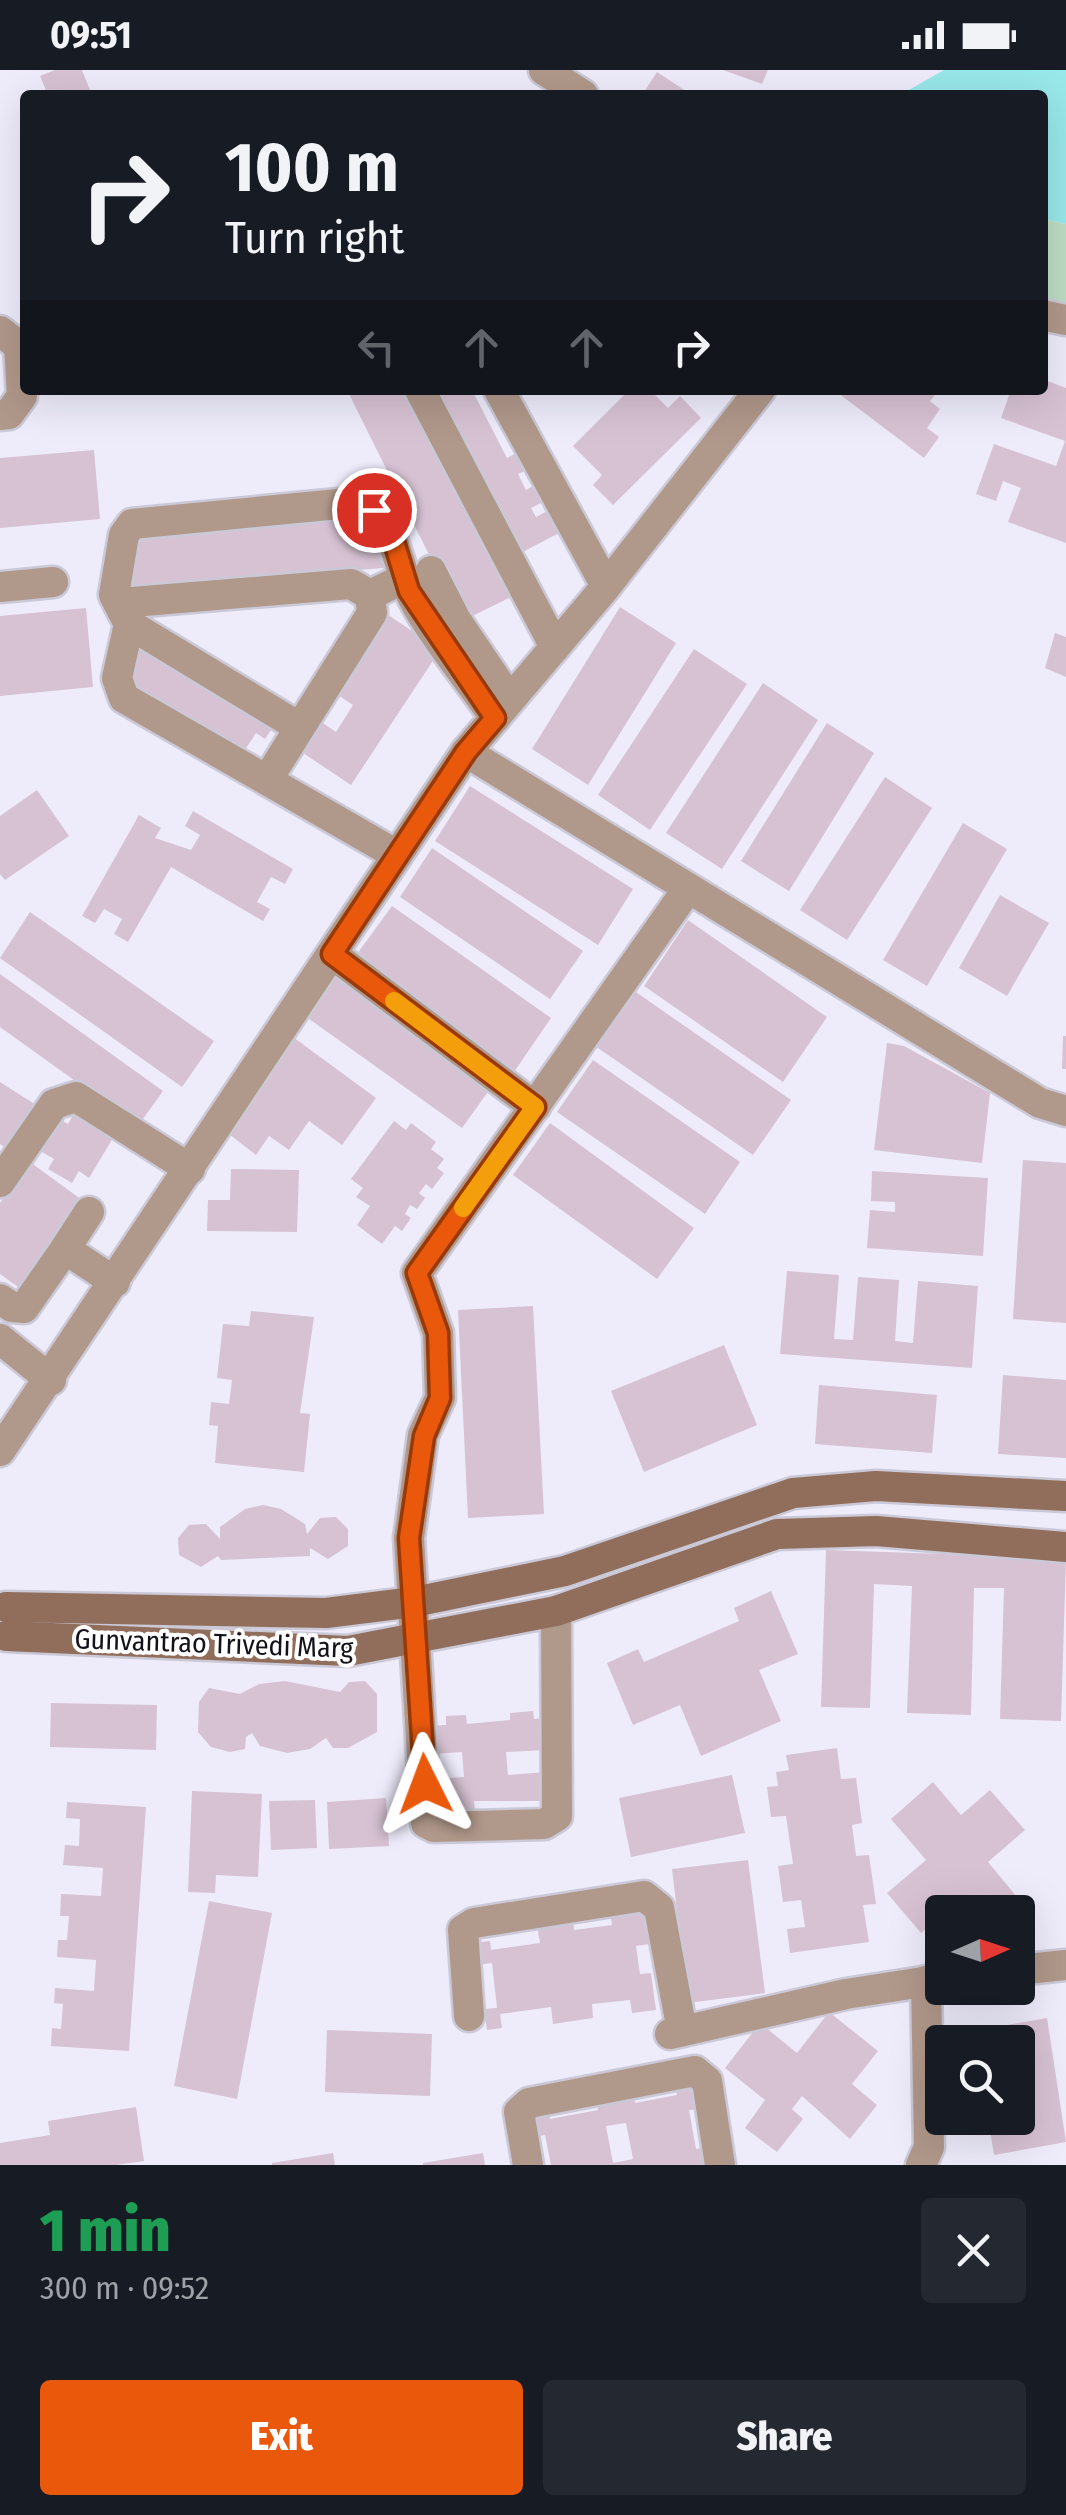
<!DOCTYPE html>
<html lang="en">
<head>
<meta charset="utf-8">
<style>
	:root { --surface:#171b24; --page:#242831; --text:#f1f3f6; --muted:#9ea1a6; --accent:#ea580c }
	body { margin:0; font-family:"Fira Sans Condensed",sans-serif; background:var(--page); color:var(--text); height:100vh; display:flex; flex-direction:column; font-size:38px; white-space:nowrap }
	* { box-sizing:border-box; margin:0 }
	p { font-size:32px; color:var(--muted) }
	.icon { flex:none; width:55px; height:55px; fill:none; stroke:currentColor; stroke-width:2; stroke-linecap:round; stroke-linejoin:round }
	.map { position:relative; height:2095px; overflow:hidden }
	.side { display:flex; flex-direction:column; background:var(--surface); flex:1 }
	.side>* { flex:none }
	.banner { position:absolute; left:20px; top:20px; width:1028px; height:305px; border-radius:10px; box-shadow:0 10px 40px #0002; background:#171b24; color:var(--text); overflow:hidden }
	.needle { width:65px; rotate:87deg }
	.buttons { position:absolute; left:925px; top:1825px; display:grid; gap:20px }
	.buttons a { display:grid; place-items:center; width:110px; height:110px; border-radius:10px; background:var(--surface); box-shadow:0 10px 40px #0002; font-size:50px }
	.pin { position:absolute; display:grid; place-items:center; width:85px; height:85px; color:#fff; margin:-42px; border:5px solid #fff; border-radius:50%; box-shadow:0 2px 10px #0007 }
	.me { position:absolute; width:110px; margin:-55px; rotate:357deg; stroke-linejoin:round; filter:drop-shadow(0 0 8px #0008) }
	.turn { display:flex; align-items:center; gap:35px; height:210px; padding:0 40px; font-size:45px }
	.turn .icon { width:130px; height:130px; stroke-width:2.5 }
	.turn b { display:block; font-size:70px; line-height:85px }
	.lanes { display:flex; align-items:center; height:95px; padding:0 40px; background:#0003; justify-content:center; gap:50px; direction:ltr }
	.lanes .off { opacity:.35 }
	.round { display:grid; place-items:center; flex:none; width:105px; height:105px; border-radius:10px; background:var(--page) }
	.overview { display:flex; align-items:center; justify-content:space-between; height:170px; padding:0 40px }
	h1 { font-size:60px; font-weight:800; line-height:75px; color:#1e9e55 }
	.button { display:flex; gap:20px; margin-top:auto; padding:20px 40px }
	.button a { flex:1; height:115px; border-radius:10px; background:var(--accent); color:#fff; font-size:40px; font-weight:800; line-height:115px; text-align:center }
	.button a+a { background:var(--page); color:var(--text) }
	.status { display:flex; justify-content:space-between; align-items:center; height:70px; padding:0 50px; background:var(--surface); direction:ltr }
	.status svg { height:28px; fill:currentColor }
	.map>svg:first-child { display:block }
	.green { fill:#bddcc3 }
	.water { fill:#98e7e9 }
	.building { fill:#d7c2d3; fill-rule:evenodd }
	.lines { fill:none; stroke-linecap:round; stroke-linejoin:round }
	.street-casing { stroke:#cbc9d7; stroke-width:35 }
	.secondary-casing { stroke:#cbc9d7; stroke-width:35 }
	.street { stroke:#b0988a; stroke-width:30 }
	.secondary { stroke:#906e5b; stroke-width:30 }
	.route-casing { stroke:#983908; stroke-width:25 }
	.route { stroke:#ea580c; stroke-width:18 }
	.slow { stroke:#f59e0b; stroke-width:18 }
	.labels { text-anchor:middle; stroke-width:8; stroke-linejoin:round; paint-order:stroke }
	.street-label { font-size:28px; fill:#13121a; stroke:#fff }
</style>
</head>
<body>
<div class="status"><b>09:51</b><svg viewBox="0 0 49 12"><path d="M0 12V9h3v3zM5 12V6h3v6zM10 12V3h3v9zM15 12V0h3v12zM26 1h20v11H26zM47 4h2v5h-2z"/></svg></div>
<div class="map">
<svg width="1066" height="2095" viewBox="0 0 1066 2095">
	<rect width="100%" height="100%" fill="#eeecfb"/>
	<polygon class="green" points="1043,149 1066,154 1066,239 1043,235"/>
	<polygon class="water" points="944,0 1066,0 1066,154 1043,149 1042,25 900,25"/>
	<g class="building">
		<polygon points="55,0 82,0 92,25 48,25 40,6"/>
		<polygon points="723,0 768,0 762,14"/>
		<polygon points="657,2 692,25 642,25"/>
		<polygon points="1042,309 1066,318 1066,473 1008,452 1021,418 1003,411 996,431 976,424 994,374 1056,396 1065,371 1001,348 1011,320 1042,320"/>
		<polygon points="347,320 408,320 511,527 462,551"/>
		<polygon points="430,320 472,320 507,388 516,383 525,401 518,404 526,420 533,416 541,433 531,438 536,447 549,440 561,462 515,486"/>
		<polygon points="629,320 650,320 668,338 680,326 701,348 613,435 593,415 602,405 573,376"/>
		<polygon points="834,320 939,320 930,331 940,339 927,358 939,367 924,388"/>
		<polygon points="94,380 100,449 0,458 0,388"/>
		<polygon points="366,445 368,469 384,468 384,498 120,518 121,492 136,491 132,463"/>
		<polygon points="620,537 676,573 588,715 532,679"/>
		<polygon points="86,538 93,617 0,626 0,546"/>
		<polygon points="384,542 440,580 351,715 294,677 314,647 336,662 353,635 332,621"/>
		<polygon points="142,562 277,651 265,669 256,663 241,686 126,610"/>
		<polygon points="1055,563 1066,567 1066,607 1045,598"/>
		<polygon points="694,579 747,614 650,760 598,725"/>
		<polygon points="763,613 818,650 722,799 666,763"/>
		<polygon points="827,653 874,683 789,821 741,791"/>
		<polygon points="885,707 932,738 847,870 800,840"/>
		<polygon points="470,716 633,819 598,875 435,771"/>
		<polygon points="37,720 69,766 5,810 0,804 0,746"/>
		<polygon points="193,741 293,799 285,814 271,807 257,832 270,839 263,851 171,797 128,872 114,864 122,849 104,839 95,853 82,846 139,745 161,758 155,768 191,780 200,765 185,756"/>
		<polygon points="963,753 1007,779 927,916 883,890"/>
		<polygon points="432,778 583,881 550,929 400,827"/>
		<polygon points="1000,825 1049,853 1007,926 959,898"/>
		<polygon points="392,836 551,948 514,1002 354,888"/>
		<polygon points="30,842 214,971 182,1017 0,888"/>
		<polygon points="688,850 827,947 783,1012 644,916"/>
		<polygon points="337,900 495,1012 462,1058 305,946"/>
		<polygon points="0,904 163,1021 138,1056 0,957"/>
		<polygon points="633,920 791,1030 753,1085 595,976"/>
		<polygon points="1063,966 1066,966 1066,999 1062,999"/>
		<polygon points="293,967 376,1028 342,1075 309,1051 289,1080 269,1066 256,1085 225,1061"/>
		<polygon points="887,973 904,976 990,1023 982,1093 874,1080"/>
		<polygon points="593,990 740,1092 705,1144 557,1042"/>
		<polygon points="0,1012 36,1035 8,1079 0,1074"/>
		<polygon points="76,1040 116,1063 89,1108 79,1101 72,1113 48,1099 54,1089 37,1079 55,1046 68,1054"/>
		<polygon points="394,1051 406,1060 411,1053 436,1072 431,1079 444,1089 437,1098 444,1103 432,1119 426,1114 419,1123 425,1128 417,1139 410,1135 405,1144 411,1148 402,1161 395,1156 382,1174 357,1155 370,1136 356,1127 363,1118 351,1109"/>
		<polygon points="550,1053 694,1158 657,1209 513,1105"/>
		<polygon points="1023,1090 1066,1093 1066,1253 1013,1249"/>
		<polygon points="30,1092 82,1130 18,1217 0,1204 0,1133"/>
		<polygon points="231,1099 299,1100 297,1162 207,1161 208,1130 230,1130"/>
		<polygon points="872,1101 988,1108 983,1186 867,1178 870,1140 895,1142 895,1132 871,1131"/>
		<polygon points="787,1201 839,1205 834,1269 853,1270 858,1207 899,1210 895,1271 913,1273 918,1211 978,1216 972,1298 780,1284"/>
		<polygon points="533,1236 544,1444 468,1448 458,1240"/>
		<polygon points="251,1241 314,1247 300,1343 310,1344 304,1402 215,1393 218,1356 209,1355 211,1332 229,1334 232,1310 217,1308 223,1254 249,1256"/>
		<polygon points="724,1275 757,1355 644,1402 611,1321"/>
		<polygon points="1003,1305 1066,1310 1066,1388 998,1384"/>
		<polygon points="819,1315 937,1325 932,1383 815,1374"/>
		<polygon points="263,1435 281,1439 305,1454 307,1464 320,1448 336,1447 348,1459 348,1476 328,1489 310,1478 310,1486 221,1490 218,1486 201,1497 179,1485 178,1468 189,1455 206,1454 220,1469 220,1457 245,1439"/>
		<polygon points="826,1480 1066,1488 1061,1651 1000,1649 1004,1518 974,1518 971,1645 907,1643 912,1516 874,1514 870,1638 821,1637"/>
		<polygon points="771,1521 798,1584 759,1600 781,1651 701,1686 680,1635 633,1655 607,1593 638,1579 644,1592 739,1551 734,1538"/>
		<polygon points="285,1611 340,1622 349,1612 365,1611 377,1624 377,1662 348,1678 333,1678 326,1668 310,1679 287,1683 260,1676 252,1663 246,1667 245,1679 230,1682 211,1677 198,1662 199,1632 209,1618 240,1624 259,1614"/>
		<polygon points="51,1633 157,1635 156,1680 50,1677"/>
		<polygon points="533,1641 534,1649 544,1648 546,1680 506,1682 508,1705 547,1702 549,1731 474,1731 475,1742 435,1745 433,1709 464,1707 462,1682 431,1684 429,1656 446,1655 446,1646 466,1645 467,1654 510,1650 510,1643"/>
		<polygon points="837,1678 841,1709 856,1708 862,1753 852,1755 856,1786 869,1785 876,1834 863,1835 869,1872 790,1883 787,1859 805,1857 801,1830 783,1832 778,1796 793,1794 786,1746 771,1747 767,1717 778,1716 776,1702 789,1700 786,1685"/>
		<polygon points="732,1705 745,1763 631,1787 619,1728"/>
		<polygon points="933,1712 961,1745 990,1720 1025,1760 988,1792 1017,1827 1000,1842 956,1842 952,1838 921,1863 887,1823 926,1790 891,1749"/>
		<polygon points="192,1721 262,1724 258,1807 216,1805 215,1823 188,1822"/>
		<polygon points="386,1728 389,1776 329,1779 327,1732"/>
		<polygon points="315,1730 317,1778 271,1780 269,1731"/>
		<polygon points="67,1732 146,1737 129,1981 51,1976 52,1958 61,1959 63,1934 54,1933 55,1918 94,1921 96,1890 57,1887 58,1870 67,1870 69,1846 60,1846 61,1824 101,1826 103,1798 63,1795 65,1775 79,1776 80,1749 66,1748"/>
		<polygon points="748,1790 765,1923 688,1933 672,1799"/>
		<polygon points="209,1831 272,1843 237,2029 174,2016"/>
		<polygon points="645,1835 650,1874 636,1876 640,1904 651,1903 656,1940 632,1943 630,1930 592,1934 593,1948 553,1954 551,1937 500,1944 502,1958 487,1960 484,1939 497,1938 492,1893 477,1895 474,1873 490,1871 491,1880 540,1873 537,1856 573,1851 574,1860 612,1855 610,1839"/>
		<polygon points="829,1942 878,1981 852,2014 877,2035 850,2069 802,2026 792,2039 803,2049 777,2082 745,2058 765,2030 725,1998 760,1953 797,1983"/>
		<polygon points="1047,1948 1066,2072 994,2085 988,2048 1018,2048 1018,1972 975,1972 973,1961"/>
		<polygon points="327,1960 432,1964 430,2026 325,2022"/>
		<path d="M696,2010L701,2039L689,2040L696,2079L706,2077L710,2095H551L545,2065L535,2067L531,2043L549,2040L550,2049L598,2040L596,2031L634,2024L635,2033L677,2025L675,2013ZM626,2053L633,2089L613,2093L606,2056Z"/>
		<polygon points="136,2037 144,2091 116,2095 0,2095 0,2073 50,2065 48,2051"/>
		<polygon points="333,2083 335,2095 272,2095 272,2093"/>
		<polygon points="483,2083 485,2095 423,2095 423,2093"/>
	</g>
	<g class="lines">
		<g class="street-casing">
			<g id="street">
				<polyline points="544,0 583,25"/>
				<polyline points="1042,245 1066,250"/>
				<polyline points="0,261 19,276 22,326 9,344 0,345"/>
				<polyline points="420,320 555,577"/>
				<polyline points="499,320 606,516"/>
				<polyline points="431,501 456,550 508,627"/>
				<polyline points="0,517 53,512"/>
				<polyline points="120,533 351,514 370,525"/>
				<polyline points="129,554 299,657"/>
				<polyline points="466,682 1040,1033 1066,1041"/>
				<polyline points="267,710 372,543 370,525 405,508"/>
				<path d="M397,785L124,628L117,608L129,554L114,525L124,465L132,454L359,432C393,448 396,486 408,517C420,550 473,615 495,648"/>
				<polyline points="332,884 535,1037"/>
				<polyline points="0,1112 54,1034 76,1027 190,1099"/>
				<polyline points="65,1179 89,1142"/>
				<polyline points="0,1229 12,1237 24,1238 65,1179 115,1212"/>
				<polyline points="0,1269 51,1310"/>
				<polyline points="0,1381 466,682 604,519 760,320"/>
				<polyline points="556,1541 557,1746 544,1754 434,1757 426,1753 409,1468 423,1365 440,1328 438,1263 417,1203 687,820"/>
				<polyline points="1018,1900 1066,1895"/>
				<polyline points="469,1946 463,1860 474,1853 644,1826 659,1838 682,1961"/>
				<polyline points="670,1964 846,1924 942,1909"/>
				<polyline points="528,2095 519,2042 529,2033 695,2001 707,2011 720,2095"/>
				<polyline points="921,2095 929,2077 926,1911"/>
			</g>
		</g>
		<g class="secondary-casing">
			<g id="secondary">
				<polyline points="6,1537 326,1543 414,1532 565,1501 793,1423 876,1416 1066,1426"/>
				<polyline points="6,1566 348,1581 556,1541 777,1464 876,1461 1066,1477"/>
			</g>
		</g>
		<use href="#street" class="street"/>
		<use href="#secondary" class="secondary"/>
	</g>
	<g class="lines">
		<g class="route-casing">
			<polyline id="route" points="374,440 394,472 409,521 495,648 466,682 332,884 535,1037 417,1203 438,1263 440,1328 424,1366 409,1468 425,1714"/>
		</g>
		<use href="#route" class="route"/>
		<polyline class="slow" points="394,931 535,1037 463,1138"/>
	</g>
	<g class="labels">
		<g class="street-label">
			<text transform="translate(214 1573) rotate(2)" y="10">Gunvantrao Trivedi Marg</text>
		</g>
	</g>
</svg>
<div class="buttons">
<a><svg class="needle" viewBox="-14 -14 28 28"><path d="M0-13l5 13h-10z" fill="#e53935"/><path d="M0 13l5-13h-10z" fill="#9ea1a6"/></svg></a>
<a><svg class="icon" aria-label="search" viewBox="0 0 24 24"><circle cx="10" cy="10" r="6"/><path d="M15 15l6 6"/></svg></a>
</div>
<div class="pin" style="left:374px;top:440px;background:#d93025"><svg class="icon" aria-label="arrive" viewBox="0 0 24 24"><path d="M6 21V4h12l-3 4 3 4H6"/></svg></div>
<svg class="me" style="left:425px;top:1714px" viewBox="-20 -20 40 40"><path d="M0-17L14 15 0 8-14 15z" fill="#ea580c" stroke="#fff" stroke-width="4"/></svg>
<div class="banner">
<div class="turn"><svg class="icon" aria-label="right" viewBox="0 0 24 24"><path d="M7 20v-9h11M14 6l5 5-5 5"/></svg><div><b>100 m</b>Turn right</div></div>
<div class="lanes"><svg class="icon off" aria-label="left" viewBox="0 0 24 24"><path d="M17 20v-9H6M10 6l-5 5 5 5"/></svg><svg class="icon off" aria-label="ahead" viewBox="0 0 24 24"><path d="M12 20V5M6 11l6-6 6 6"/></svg><svg class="icon off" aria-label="ahead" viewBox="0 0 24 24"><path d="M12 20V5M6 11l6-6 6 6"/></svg><svg class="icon" aria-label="right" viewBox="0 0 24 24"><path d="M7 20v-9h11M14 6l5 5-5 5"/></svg></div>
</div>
</div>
<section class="side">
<div class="overview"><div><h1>1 min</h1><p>300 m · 09:52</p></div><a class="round"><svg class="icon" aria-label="close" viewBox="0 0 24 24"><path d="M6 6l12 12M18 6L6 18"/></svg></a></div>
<div class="button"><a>Exit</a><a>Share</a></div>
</section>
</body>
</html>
